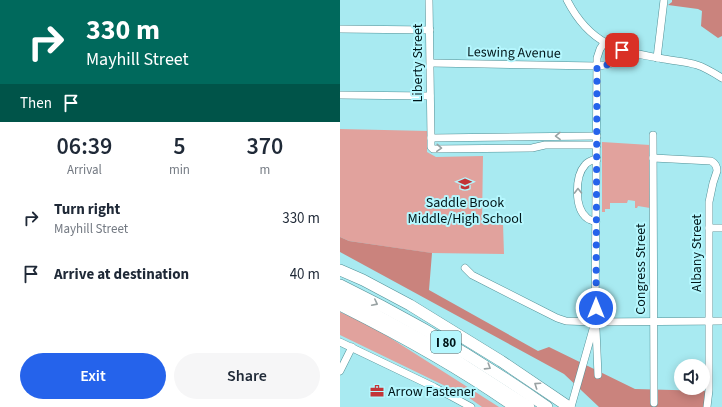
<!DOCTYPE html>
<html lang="en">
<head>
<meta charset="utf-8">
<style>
	:root { --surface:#fff; --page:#f6f6f7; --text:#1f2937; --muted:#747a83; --accent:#2563eb }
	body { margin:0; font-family:"Source Sans 3",sans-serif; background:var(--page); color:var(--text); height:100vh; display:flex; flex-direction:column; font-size:15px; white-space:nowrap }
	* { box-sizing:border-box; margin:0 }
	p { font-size:13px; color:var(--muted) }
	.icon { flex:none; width:22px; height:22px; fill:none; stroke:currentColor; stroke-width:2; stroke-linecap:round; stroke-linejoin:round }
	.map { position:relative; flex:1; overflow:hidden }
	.panel { display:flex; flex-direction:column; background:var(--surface); width:340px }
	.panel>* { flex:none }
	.hud { background:#00695c; color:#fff; overflow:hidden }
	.controls { position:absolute; left:334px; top:359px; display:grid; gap:8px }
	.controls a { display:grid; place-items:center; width:36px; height:36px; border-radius:50%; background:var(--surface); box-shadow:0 2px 10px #0003; font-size:20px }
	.pin { position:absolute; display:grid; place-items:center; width:34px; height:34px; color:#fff; margin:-17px; border-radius:8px; box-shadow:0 2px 6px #0006 }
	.me { position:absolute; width:44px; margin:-22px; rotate:0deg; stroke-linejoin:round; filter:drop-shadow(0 0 3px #0008) }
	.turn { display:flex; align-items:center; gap:14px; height:84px; padding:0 20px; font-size:18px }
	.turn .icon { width:52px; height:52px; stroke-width:2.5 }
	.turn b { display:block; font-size:28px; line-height:34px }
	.then { display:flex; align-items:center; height:38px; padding:0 20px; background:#0003; gap:8px; font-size:15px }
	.eta { display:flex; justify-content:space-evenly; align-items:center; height:68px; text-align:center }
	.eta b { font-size:24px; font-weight:600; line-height:28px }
	.cta { display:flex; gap:8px; margin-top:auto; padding:8px 20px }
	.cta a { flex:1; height:46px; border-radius:24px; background:var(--accent); color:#fff; font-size:16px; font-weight:600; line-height:46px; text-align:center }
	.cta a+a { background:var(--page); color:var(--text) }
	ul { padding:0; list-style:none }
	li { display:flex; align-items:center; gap:12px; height:56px; padding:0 20px }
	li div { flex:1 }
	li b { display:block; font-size:15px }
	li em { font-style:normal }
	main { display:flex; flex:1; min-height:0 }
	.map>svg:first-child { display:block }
	.green { fill:#e1a29d }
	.forest { fill:#ca837d }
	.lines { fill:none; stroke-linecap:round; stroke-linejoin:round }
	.minor-casing { stroke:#509096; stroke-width:8 }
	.highway-casing { stroke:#509096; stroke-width:12 }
	.minor { stroke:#fff; stroke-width:7 }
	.highway { stroke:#fff; stroke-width:11 }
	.oneway { stroke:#99a2a3 }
	.route { stroke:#2563eb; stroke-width:7; stroke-dasharray:0 12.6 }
	.labels { text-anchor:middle; stroke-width:4; stroke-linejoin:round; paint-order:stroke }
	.shield { fill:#b5f7fe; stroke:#365a5e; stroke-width:1 }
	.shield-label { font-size:13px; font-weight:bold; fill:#001619 }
	.street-label { font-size:14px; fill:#001619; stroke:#b5f7fe }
	.poi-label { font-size:14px; fill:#001619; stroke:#b5f7fe }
</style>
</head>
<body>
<main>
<section class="panel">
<div class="hud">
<div class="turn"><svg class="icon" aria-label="right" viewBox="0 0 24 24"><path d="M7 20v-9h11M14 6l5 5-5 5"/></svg><div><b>330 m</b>Mayhill Street</div></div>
<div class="then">Then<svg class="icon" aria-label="arrive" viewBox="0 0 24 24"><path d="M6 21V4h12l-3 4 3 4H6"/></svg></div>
</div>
<div class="eta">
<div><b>06:39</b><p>Arrival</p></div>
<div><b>5</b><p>min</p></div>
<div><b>370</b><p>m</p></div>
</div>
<ul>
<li><svg class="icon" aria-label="right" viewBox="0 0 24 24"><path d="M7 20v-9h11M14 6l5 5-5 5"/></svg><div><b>Turn right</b><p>Mayhill Street</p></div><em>330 m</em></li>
<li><svg class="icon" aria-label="arrive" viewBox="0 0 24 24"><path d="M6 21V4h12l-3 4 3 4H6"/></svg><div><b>Arrive at destination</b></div><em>40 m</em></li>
</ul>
<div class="cta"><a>Exit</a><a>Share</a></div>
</section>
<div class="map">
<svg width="382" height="407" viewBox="0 0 382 407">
	<rect width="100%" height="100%" fill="#a8eaf1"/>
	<g class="green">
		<polygon points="0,129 88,131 87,152 96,157 143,156 142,222 163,224 164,254 91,253 9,241 0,237"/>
		<polygon points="262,142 310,145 310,208 298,206 297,208 295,208 295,201 288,200 287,203 270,203 270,209 265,209 265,212 262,212"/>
		<polygon points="0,312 30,325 159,407 142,407 128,397 0,335"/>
	</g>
	<g class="forest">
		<polygon points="332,0 382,0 382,36 378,38 361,26 362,11 358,9 328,5 332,2"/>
		<polygon points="0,237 9,241 92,253 89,290 198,351 209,347 295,389 370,391 369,407 259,407 224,374 0,252"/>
	</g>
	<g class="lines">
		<g class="minor-casing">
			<g id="minor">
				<polyline points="89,0 91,138"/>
				<path d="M227,0C250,45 278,51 324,59C335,61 347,62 357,65C366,68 374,73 382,78"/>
				<polyline points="0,29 90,30"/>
				<polyline points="317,58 324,0"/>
				<path d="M91,63L257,66C272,65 275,63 282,50"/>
				<polyline points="0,95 90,96"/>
				<polyline points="313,135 314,403"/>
				<polyline points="257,145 205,145 192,148 93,149 91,147 91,138 257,136"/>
				<path d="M313,158L371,161C375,163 377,166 377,171L373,183L369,202V390L367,407"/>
				<path d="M256,222C254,221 249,220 247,218C234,208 235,176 245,165C248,161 253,160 257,159"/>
				<polyline points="369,228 382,228"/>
				<polyline points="125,268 132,275 217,318 226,321 255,322 382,321"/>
				<polyline points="256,329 258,375"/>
				<polyline points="0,342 94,387 131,407"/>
				<polyline points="0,371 12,347"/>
				<polyline points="231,407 255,322 257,58 260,49 264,43"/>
			</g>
		</g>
		<g class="highway-casing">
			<g id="highway">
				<polyline points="0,270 23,280 70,305 161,361 229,407"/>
				<path d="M0,285C72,320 141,361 207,407"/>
				<polyline points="0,295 97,348 189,407"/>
				<path d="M0,305C60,335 120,368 175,407"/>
			</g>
		</g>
		<use href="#minor" class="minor"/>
		<use href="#highway" class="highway"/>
	</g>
	<defs><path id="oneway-chevron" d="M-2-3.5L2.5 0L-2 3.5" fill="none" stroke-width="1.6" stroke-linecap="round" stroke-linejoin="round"/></defs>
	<g class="oneway">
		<use href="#oneway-chevron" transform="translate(218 136) rotate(179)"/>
		<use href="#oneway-chevron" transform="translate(99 148) rotate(4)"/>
		<use href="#oneway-chevron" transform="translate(238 191) rotate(-91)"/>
		<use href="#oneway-chevron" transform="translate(35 303) rotate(27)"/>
		<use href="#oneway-chevron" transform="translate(148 367) rotate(32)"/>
		<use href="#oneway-chevron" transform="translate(197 385) rotate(-146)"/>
	</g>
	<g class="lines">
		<path class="route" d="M256,308L257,66C272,65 275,63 282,50"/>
	</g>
	<defs>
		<g id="school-bare" transform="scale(1.08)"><path d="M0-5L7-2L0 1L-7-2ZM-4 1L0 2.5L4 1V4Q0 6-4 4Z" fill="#c33437" stroke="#b5f7fe" stroke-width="2.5" paint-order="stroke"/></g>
		<g id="office-bare" transform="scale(1.08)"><path d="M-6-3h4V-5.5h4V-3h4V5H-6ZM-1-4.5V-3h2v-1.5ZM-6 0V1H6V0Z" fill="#c33437" stroke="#b5f7fe" stroke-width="2.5" paint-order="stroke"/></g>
	</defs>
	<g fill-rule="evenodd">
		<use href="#school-bare" x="125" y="184"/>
		<use href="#office-bare" x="37" y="391"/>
	</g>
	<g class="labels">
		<rect class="shield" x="91" y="331" width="30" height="22" rx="3"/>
		<g class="shield-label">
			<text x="106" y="347">I 80</text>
		</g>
		<g class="street-label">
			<text transform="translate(174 52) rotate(1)" y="5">Leswing Avenue</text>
			<text transform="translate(77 63) rotate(-90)" y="5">Liberty Street</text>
			<text transform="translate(356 253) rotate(-90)" y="5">Albany Street</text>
			<text transform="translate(300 269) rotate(-90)" y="5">Congress Street</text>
		</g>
		<g class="poi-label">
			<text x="125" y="207">Saddle Brook<tspan x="125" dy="16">Middle/High School</tspan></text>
			<text x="48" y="396" text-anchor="start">Arrow Fastener</text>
		</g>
	</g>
</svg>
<div class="controls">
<a><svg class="icon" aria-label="sound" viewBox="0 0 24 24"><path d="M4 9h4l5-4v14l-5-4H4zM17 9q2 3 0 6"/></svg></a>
</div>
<div class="pin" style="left:282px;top:50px;background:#d93025"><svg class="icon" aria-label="arrive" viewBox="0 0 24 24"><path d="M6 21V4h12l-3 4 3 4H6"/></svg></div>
<svg class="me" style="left:256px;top:308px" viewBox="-20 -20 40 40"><circle r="17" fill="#2563eb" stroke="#fff" stroke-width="3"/><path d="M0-11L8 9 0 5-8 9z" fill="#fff"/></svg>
</div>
</main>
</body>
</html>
